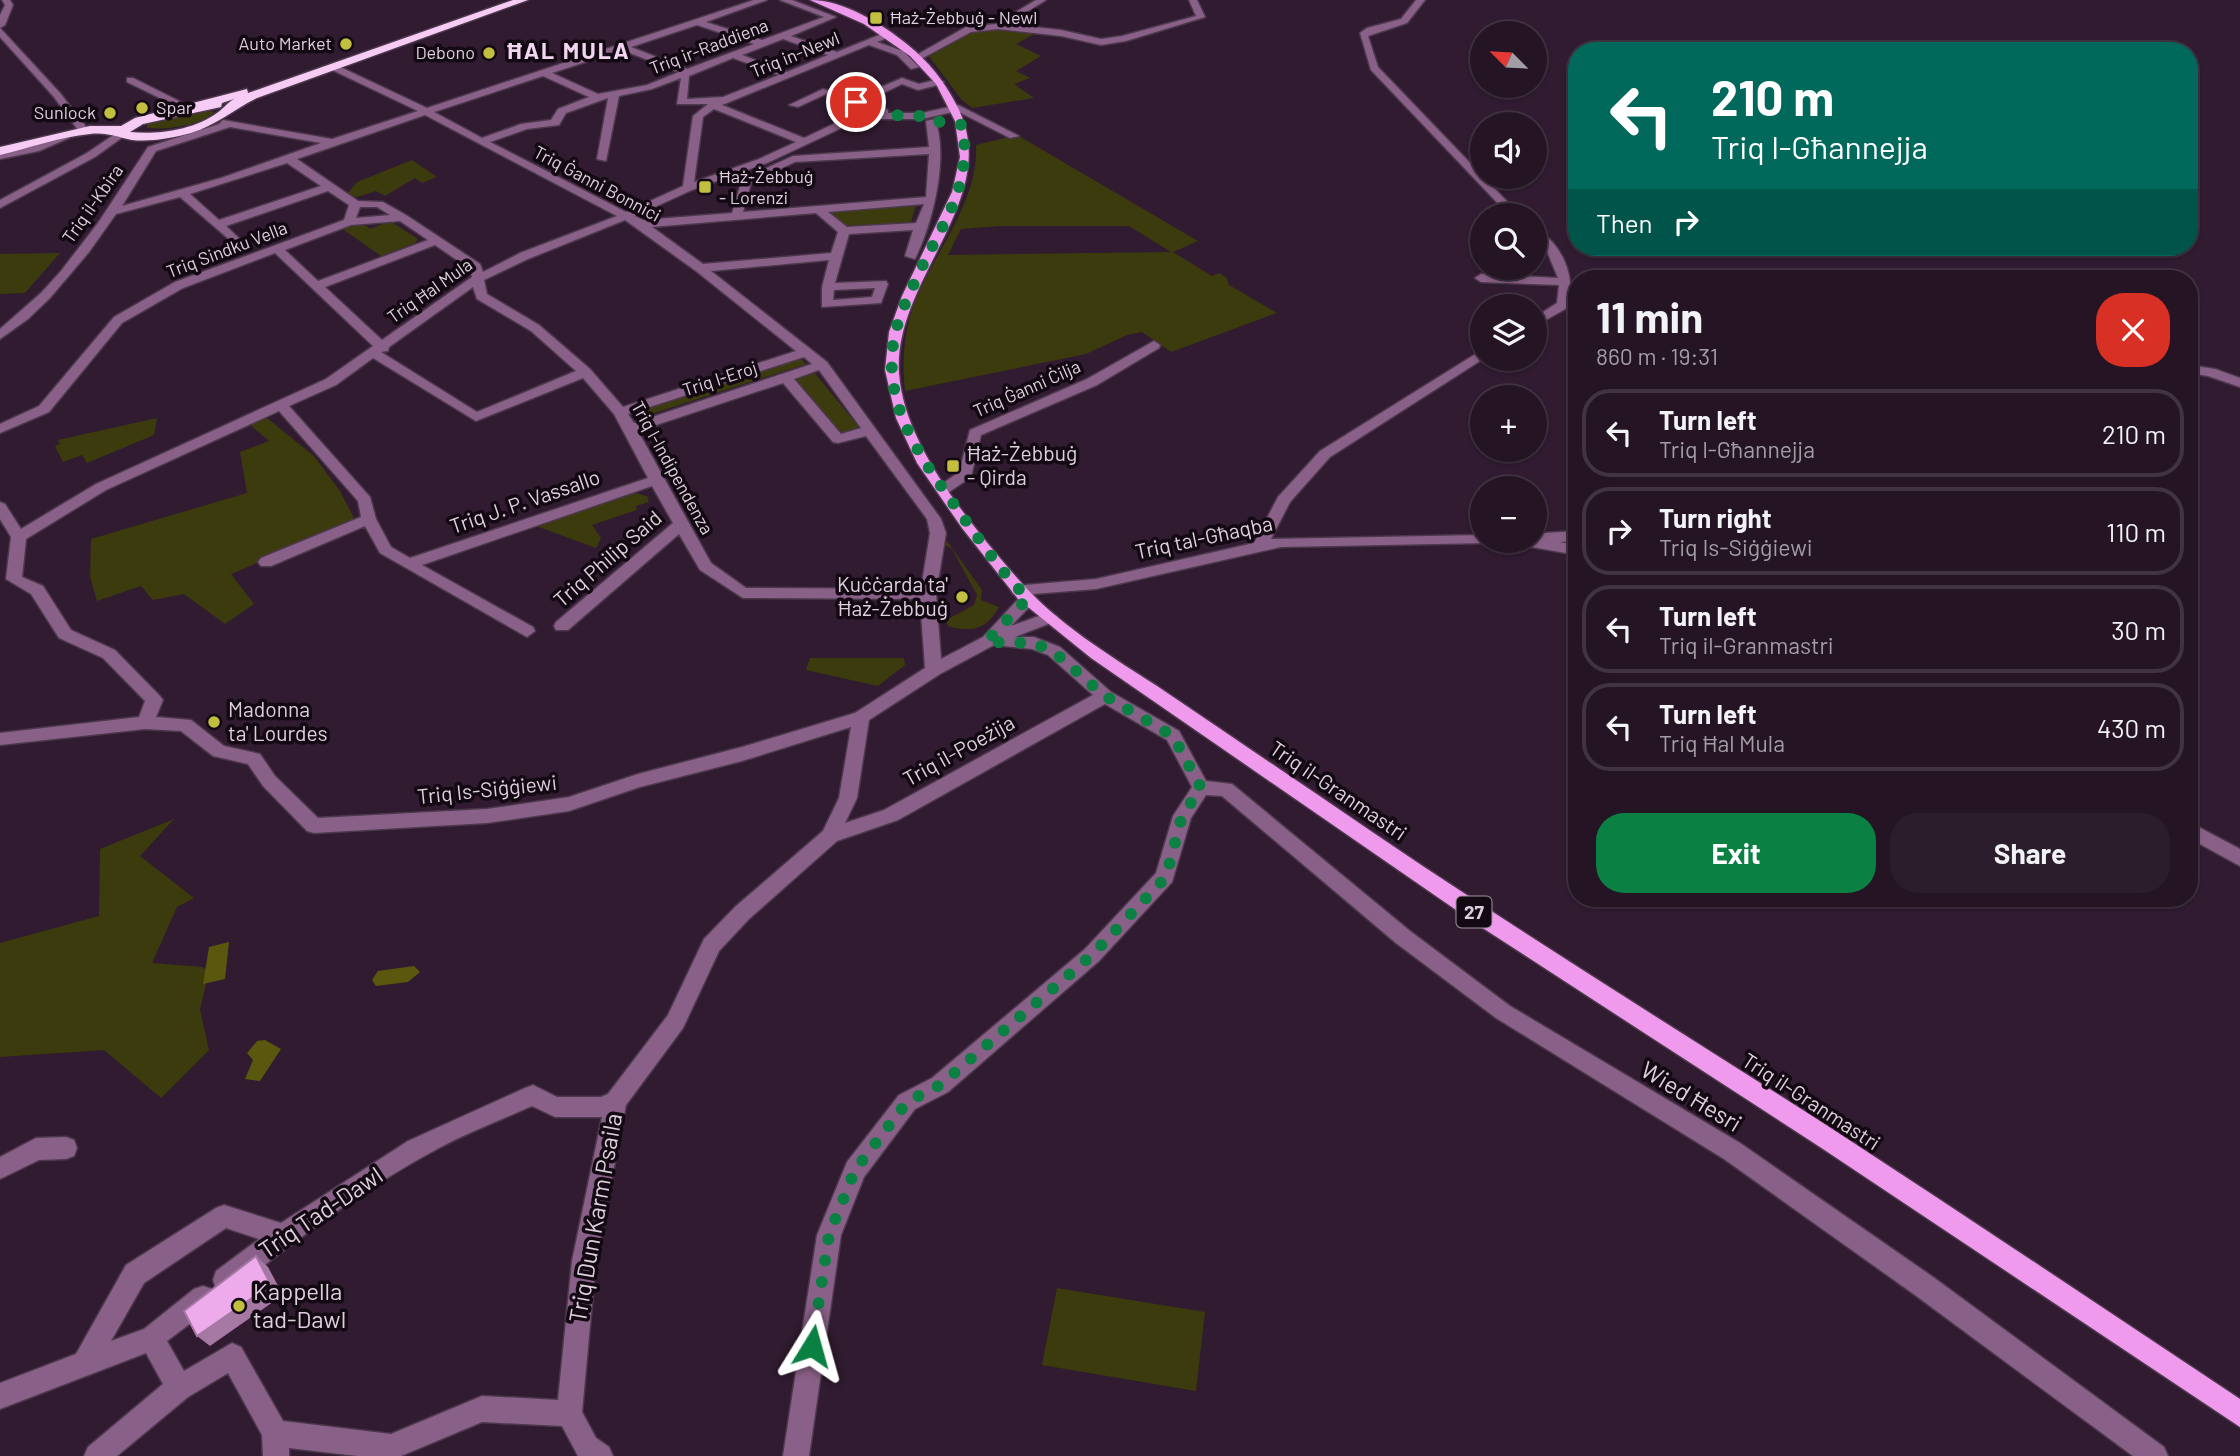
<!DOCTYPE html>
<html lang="en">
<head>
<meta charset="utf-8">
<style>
	:root { --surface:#241424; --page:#2c1d2c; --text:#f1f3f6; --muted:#a39ea6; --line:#413341; --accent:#0b8043 }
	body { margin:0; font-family:Barlow,sans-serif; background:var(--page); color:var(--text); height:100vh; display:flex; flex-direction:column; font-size:26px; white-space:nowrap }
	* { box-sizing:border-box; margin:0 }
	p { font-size:23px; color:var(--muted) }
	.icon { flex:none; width:38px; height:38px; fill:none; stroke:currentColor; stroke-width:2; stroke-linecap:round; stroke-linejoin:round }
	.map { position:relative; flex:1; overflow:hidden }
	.side { position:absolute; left:1568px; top:270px; width:630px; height:637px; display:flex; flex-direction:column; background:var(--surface); border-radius:28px; box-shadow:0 2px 5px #0004,0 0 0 2px var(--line) }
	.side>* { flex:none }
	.guide { position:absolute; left:1568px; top:42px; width:630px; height:214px; border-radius:28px; box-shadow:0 2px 5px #0004,0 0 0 2px var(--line); background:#00695c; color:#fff; overflow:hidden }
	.needle { width:46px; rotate:294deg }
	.controls { position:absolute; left:1470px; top:21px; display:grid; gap:14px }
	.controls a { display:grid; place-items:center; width:77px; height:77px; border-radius:50%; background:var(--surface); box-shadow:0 2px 5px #0004,0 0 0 2px var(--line); font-size:35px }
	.pin { position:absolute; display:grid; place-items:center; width:60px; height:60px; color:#fff; margin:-30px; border:4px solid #fff; border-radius:50%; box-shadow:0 2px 7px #0007 }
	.me { position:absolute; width:77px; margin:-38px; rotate:8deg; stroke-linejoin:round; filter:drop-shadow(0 0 5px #0008) }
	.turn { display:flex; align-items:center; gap:24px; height:147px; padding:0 28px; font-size:32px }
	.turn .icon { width:91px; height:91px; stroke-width:2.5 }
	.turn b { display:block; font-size:49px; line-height:60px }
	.then { display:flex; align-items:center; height:66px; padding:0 28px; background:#0003; gap:14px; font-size:26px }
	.round { display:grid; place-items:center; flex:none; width:74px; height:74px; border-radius:28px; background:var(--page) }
	.summary { display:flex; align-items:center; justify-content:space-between; height:119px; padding:0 28px }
	h1 { font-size:42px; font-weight:700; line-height:52px }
	.button { display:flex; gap:14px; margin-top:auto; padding:14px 28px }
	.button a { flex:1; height:80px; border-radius:28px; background:var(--accent); color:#fff; font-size:28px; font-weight:700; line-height:80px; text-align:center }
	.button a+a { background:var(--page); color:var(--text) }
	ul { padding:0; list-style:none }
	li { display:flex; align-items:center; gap:21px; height:88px; margin:0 14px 10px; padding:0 14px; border:4px solid var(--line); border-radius:28px }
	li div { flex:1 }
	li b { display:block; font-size:26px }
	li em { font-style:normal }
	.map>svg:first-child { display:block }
	.green { fill:#3c3b0e; fill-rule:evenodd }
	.water { fill:#5a580e }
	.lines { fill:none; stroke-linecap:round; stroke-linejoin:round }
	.minor-casing { stroke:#4c384c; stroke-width:3 }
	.major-casing { stroke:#4c384c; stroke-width:3 }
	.highway-casing { stroke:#4c384c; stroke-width:3 }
	.minor { fill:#896087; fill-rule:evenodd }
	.major { fill:#f09aed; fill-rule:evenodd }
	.highway { fill:#f6ccf4; fill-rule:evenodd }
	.shaded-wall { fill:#a678a4 }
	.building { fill:#edabeb; stroke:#a678a4; stroke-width:2 }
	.route { stroke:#0b8043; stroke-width:12; stroke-dasharray:0 21.6 }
	.poi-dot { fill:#c1be40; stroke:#130912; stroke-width:2.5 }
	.labels { text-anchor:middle; stroke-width:7; stroke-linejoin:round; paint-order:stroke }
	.far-poi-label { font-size:18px; fill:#decfdd; stroke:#130912; text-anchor:start }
	.far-street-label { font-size:18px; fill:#decfdd; stroke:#130912 }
	.shield { fill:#130912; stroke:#a194a0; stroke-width:2 }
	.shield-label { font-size:19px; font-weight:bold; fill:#decfdd }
	.poi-label { font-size:21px; fill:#decfdd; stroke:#130912; text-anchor:start }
	.street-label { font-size:21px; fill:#decfdd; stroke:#130912 }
	.far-district-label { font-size:23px; font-weight:bold; letter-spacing:2px; fill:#f2d5f0; stroke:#130912 }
	.near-street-label { font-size:24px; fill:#decfdd; stroke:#130912 }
	.near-poi-label { font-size:24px; fill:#decfdd; stroke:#130912; text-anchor:start }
</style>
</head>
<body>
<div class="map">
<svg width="2240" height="1456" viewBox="0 0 2240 1456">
	<rect width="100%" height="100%" fill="#301b30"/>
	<g class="green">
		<polygon points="998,28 1034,34 1016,44 1041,56 1016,71 1030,78 1014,84 1034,98 972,108 962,100 928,55 967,32"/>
		<path d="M203,110L214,112C201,126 165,130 147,128V124L159,119Z"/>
		<path d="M1017,135L1198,241L1173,252L1212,276L1219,273L1227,278L1229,285L1277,313L1171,352L1142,332L1127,335L1086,354L905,391C901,357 905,321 920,290C941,245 979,196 976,145ZM1001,226H1129L1171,252L948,255L961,229Z"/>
		<polygon points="412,160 437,177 422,183 415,178 385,196 376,191 354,198 347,194 357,182"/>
		<polygon points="916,205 911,222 845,226 829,210"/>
		<polygon points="390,221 418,239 415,243 381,256 341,228 362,223 370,229"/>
		<polygon points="60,253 25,293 0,294 0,254"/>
		<polygon points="800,358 806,364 639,418 635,412"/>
		<polygon points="813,371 859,427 838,434 793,378"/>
		<polygon points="157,418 154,435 87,463 82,455 63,462 55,446 60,444 58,440"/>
		<polygon points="267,418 314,456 340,491 356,522 231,574 254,604 225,624 184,594 153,600 141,586 97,601 90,577 91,539 247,493 240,452 269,441 249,424"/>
		<polygon points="635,493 647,496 649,502 636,506 637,510 592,525 601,538 596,548 536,526"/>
		<path d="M947,541L982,590L981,600L999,607C986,630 972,633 948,626L946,620L974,605L977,595L952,549L945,545Z"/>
		<polygon points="810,658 904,658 905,665 878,686 806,670"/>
		<polygon points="174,819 140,856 194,898 177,907 152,963 202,967 209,972 200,1009 209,1050 161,1098 104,1050 0,1057 0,943 99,916 100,849"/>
		<polygon points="1057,1288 1205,1312 1196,1391 1042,1365"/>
	</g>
	<g class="water">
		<polygon points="229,942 225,979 203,984 209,947"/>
		<polygon points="414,966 420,972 408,982 376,986 372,980 378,971"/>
		<polygon points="265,1040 281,1049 260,1081 245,1079 253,1060 247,1053 257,1041"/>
	</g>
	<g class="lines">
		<g class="minor-casing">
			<g id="minor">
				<polygon points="2,0 10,0 13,5 5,25 0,28 0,15 5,5"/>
				<path d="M754,0H767L706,22L762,40L824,17L780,0H792L836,17L791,36L837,52L889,31L894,34L892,36L877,42L903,51L919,67L911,69L897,55L869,45L722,105L804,138L842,120L877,113L826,94L798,107L789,105L823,89L856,98L902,78L919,84L939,79L944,82L942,84L918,90L902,84L865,102L888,110V113H922L958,105L1019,136L1010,138L957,111L922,119H869L850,124L767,163L692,190L635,216L643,220L732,213L742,179L793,156L929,147L926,121L935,119C949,157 933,223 915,259L905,256L913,230L849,234L835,283L886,281L888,284L881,303L822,307V287L829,260L711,271L827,362L941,519L946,533L936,594L941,659L983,637L1022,595L1013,594L1011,590L1013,586L1096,579L1254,543L1278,497L1320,451L1482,350L1483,359L1330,457L1290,502L1271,539L1482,535V541H1489L1487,543L1281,547L1096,589L1033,594L1036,598L1034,602L1011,626L1050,612L1058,617L1056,621L1015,637H1034L1060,647L1111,692L1179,731L1206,781L1232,784L1410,931L1510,1006L1740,1143L1933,1277L2164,1447L2168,1456H2133L1915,1295L1724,1159L1496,1018L1396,943L1222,796L1206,795L1191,818L1172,882L1099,961L948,1092L915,1109L864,1177L841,1235L809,1456H783L817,1235L847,1162L899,1095L932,1078L1085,949L1156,873L1173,816L1192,787L1167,740L1105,704L898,820L837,841L749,919L719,951L683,1028L626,1105L596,1261L582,1412L596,1438L609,1447L613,1456H578L562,1426L482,1422L401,1456H357L289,1448V1456H263L262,1435L228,1373L188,1397L117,1456H84L88,1447L163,1384L146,1353L0,1409V1383L76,1354L126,1265L216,1208L224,1205L281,1223L408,1141L525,1088L533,1085L557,1097H601L608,1094L668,1015L704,939L735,907L823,831L839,798L851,727L742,761L640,787L569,811L487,823L314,833L307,831L263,786L248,764L213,756L181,731L145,729L0,745V733L139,717L145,701L103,658L59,638L31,594L6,579L11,537L0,519V502L5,504L21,529L96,484L326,379L373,346L275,253L183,288L122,323L49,412L0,433V424L39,406L114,317L175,282L344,220L349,205L328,191L226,226L244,243L238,247L180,197L116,214L89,252L50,298L28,319L0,339V329L41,293L61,271L98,223L148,147L219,124L223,120L332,139L418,111L330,69V65H336L427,108ZM697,25L754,44L687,69L631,47ZM783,39L828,55L787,72L742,55ZM622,50L679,72L647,85L598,94L552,73ZM733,58L779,75L723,97L687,99L689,76ZM543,76L589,97L558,109L551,120L521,124L482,138L434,112ZM681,78L677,104H708L693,116L683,186L626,212L490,142L527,129L559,125L566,113L608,98L597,159L606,161L619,96L652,89ZM714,109L796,142L759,159L694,182L703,117ZM425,115L617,216L520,253L483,272L480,264L406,215L383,202L358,201L297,159ZM230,127L321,143L221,178L122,206L156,151ZM929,154L926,197L743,212L751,183L795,162ZM287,163L321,186L219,220L190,194ZM924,204L916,223L847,227L828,212ZM360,207H377L390,215L356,218ZM816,213L838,232L831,253L703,264L652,227ZM625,220L696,271L796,351L623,407L590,369L539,325L487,294L484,280L528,259ZM400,221L428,240L318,281L285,250L351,225ZM435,245L470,269L472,277L382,340L325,287ZM473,287L477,299L531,331L576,371L477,412L381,352L388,351L389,347ZM875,288L872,297L833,300L834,290ZM804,357L812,364L634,423L628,414ZM373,358L476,421L583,378L614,414L648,478L410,558L391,547L376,519L370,497L289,406L336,385ZM819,370L861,428L841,434L794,379ZM783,383L833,442L838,443L866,436L927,519L930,533L921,589L746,588L711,563L638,431ZM279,411L358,501L361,517L261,558L258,562L261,566H271L365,526L380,553L527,637L535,631L533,627L422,565L652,486L673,523L556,622L554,626L556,630H568L679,534L700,570L743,598L920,599L925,668L855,713L742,747L638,774L569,797L487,809L318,818L275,776L260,754L224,746L191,720L156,717L163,700L160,696L115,650L71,630L43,586L22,577L26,539L106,490ZM994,645L1032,649L1048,655L1093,695L884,810L845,823L857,798L869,720L940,674ZM532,1106L555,1117H602L572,1261L558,1400L482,1396L391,1434L283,1421L241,1347L232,1343L184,1371L167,1341L212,1307L215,1298L212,1289L203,1286L194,1289L144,1329L111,1341L144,1283L226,1228L259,1239L216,1271L213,1280L216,1289L225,1292L234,1289C299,1238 365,1187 439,1148C469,1132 501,1120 532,1106Z"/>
				<polygon points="1036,0 1046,0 1007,24 1061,30 1101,39 1122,36 1196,16 1189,0 1197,0 1205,17 1126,41 1101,45 1061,36 998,29 971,32 921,59 913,57 966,27 996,24"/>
				<polygon points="1416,0 1425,0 1407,23 1368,36 1378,67 1520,215 1509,215 1371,70 1360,33 1367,28 1401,19"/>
				<polygon points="0,28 60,93 87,128 86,130 78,130 54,97 0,37"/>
				<polygon points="127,78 133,78 191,107 182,109 127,82"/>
				<polygon points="118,132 127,134 95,157 0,208 0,200 87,153"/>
				<polygon points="65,133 70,136 69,138 39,151 0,159 0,153 32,146"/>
				<path d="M1535,230C1562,240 1578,282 1567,308L1535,326V317L1557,303L1559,285L1481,282L1475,278L1481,274L1558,278L1546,249L1535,239Z"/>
				<polygon points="1154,341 1160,345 1159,348 1097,385 981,435 971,477 949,492 939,492 937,489 939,486 959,472 970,430 1087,379"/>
				<polygon points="2189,365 2215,369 2240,378 2240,387 2208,376 2189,373"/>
				<polygon points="1577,531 1577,541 1559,542 1577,545 1577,555 1526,546 1518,541 1535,541 1535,538 1545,533"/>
				<polygon points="2189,822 2240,849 2240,866 2189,838"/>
				<polygon points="66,1137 74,1140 77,1148 74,1156 66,1159 39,1160 0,1179 0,1157 36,1138"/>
			</g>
		</g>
		<g class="major-casing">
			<path id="major" d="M810,0C844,0 882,24 908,45C929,62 944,81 956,104C1006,196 893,278 899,373C904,446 972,526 1018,579C1056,623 1109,655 1157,686C1212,723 1266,760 1321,797C1490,914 1664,1021 1837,1132C1972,1220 2106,1310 2240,1399V1427L1823,1149L1475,923L1091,658L1018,599L962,528L917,463L896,418L885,370L889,332L902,296L952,192L960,157L955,121L936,84L910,56L864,24Z"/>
		</g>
		<g class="highway-casing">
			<path id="highway" d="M513,0H528L257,98C234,109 217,125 191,133C172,138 151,142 132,140C117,137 107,132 90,134C60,137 29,148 0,155V147L90,126H121L135,118L247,89L248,93ZM234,99C227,103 224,108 217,113C194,130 157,135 130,132L143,124L221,107L222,103Z"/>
		</g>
		<use href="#minor" class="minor"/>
		<use href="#major" class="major"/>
		<use href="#highway" class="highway"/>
	</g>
	<polygon class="shaded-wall" points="256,1256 268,1267 283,1295 210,1346 197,1336"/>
	<polygon class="building" points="256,1256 271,1285 197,1336 184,1311"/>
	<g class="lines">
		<path class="route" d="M812,1346L829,1235L855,1170L907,1102L940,1085L1092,955L1166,877L1182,816L1201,788L1173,736L1105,696L1054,652L1034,643L986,642L1028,598C1001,573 980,540 958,510C924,462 884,409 893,345C896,321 908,297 918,275C944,219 971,191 963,125L928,120L922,116L891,115L856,102"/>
	</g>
	<g class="poi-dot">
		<rect x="869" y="11" width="14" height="14" rx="3.5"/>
		<circle cx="346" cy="44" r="7"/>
		<circle cx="489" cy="53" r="7"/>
		<circle cx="142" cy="108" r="7"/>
		<circle cx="110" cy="113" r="7"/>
		<rect x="698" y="180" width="14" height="14" rx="3.5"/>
		<rect x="946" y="459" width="14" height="14" rx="3.5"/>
		<circle cx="962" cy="597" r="7"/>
		<circle cx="214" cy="722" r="7"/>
		<circle cx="239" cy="1306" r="7"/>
	</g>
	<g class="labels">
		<g class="far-poi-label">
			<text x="890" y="24">Ħaż-Żebbuġ - Newl</text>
			<text x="332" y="50" text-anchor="end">Auto Market</text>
			<text x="475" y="59" text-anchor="end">Debono</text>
			<text x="156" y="114">Spar</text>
			<text x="96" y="119" text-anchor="end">Sunlock</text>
			<text x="719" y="183">Ħaż-Żebbuġ<tspan x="719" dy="21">- Lorenzi</tspan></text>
		</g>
		<g class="far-street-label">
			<text transform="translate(709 47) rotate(-21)" y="6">Triq ir-Raddiena</text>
			<text transform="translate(795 55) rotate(-22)" y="6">Triq in-Newl</text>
			<text transform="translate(597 184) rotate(28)" y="6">Triq Ġanni Bonnici</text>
			<text transform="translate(93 204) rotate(-55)" y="6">Triq il-Kbira</text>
			<text transform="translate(227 250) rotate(-21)" y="6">Triq Sindku Vella</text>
			<text transform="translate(430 291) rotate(-35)" y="6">Triq Ħal Mula</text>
			<text transform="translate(720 379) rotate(-18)" y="6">Triq l-Eroj</text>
			<text transform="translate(1027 389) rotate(-24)" y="6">Triq Ġanni Ċilja</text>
			<text transform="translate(672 468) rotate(61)" y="6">Triq l-Indipendenza</text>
		</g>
		<rect class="shield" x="1456.5" y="896.5" width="35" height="31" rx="5"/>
		<g class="shield-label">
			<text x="1474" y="919">27</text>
		</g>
		<g class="poi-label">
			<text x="967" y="461">Ħaż-Żebbuġ<tspan x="967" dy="24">- Qirda</tspan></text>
			<text x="948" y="592" text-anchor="end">Kuċċarda ta'<tspan x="948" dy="24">Ħaż-Żebbuġ</tspan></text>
			<text x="228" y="717">Madonna<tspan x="228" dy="24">ta' Lourdes</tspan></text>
		</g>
		<g class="street-label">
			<text transform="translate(525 502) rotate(-19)" y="7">Triq J. P. Vassallo</text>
			<text transform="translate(1204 538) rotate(-12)" y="7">Triq tal-Għaqba</text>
			<text transform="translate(608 559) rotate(-41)" y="7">Triq Philip Said</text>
			<text transform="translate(959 751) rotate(-29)" y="7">Triq il-Poeżija</text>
			<text transform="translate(487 790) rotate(-6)" y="7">Triq Is-Siġġiewi</text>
			<text transform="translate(1338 791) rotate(34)" y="7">Triq il-Granmastri</text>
			<text transform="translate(1811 1102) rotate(33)" y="7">Triq il-Granmastri</text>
		</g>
		<g class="far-district-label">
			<text x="569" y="59">ĦAL MULA</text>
		</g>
		<g class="near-street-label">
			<text transform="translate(1691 1097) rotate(31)" y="8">Wied Ħesri</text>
			<text transform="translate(321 1213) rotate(-34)" y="8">Triq Tad-Dawl</text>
			<text transform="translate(596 1218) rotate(-80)" y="8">Triq Dun Karm Psaila</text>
		</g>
		<g class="near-poi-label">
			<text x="253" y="1300">Kappella<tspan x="253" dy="28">tad-Dawl</tspan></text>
		</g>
	</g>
</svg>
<div class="controls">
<a><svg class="needle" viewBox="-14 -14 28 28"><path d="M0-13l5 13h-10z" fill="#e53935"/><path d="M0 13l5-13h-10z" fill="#a39ea6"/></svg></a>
<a><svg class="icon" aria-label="sound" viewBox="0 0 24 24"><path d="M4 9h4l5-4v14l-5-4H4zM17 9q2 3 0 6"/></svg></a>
<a><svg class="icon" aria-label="search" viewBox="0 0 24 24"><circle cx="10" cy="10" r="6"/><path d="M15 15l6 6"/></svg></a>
<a><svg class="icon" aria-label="layers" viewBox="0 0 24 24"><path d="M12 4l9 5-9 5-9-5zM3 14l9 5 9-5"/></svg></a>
<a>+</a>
<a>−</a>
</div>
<div class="pin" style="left:856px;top:102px;background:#d93025"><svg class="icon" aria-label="arrive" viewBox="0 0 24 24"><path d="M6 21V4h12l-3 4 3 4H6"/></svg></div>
<svg class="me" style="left:812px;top:1346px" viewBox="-20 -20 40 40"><path d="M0-17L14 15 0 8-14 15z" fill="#0b8043" stroke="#fff" stroke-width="4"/></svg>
<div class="guide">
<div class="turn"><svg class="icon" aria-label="left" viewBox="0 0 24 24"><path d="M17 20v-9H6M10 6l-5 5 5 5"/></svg><div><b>210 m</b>Triq l-Għannejja</div></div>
<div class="then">Then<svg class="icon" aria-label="right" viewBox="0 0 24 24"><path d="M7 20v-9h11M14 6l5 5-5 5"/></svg></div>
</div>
<section class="side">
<div class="summary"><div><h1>11 min</h1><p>860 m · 19:31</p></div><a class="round" style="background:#d93025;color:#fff"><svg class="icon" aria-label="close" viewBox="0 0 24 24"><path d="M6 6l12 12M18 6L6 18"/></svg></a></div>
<ul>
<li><svg class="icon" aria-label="left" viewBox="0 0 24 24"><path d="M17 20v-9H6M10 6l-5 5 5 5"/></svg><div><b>Turn left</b><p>Triq l-Għannejja</p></div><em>210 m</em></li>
<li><svg class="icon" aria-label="right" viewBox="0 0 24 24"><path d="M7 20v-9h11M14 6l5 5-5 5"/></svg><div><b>Turn right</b><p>Triq Is-Siġġiewi</p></div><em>110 m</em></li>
<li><svg class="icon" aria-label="left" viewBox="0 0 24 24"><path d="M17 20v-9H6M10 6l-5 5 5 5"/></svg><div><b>Turn left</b><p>Triq il-Granmastri</p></div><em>30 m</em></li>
<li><svg class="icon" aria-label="left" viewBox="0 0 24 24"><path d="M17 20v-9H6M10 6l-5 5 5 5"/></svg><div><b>Turn left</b><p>Triq Ħal Mula</p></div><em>430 m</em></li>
</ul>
<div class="button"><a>Exit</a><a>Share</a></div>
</section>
</div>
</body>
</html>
